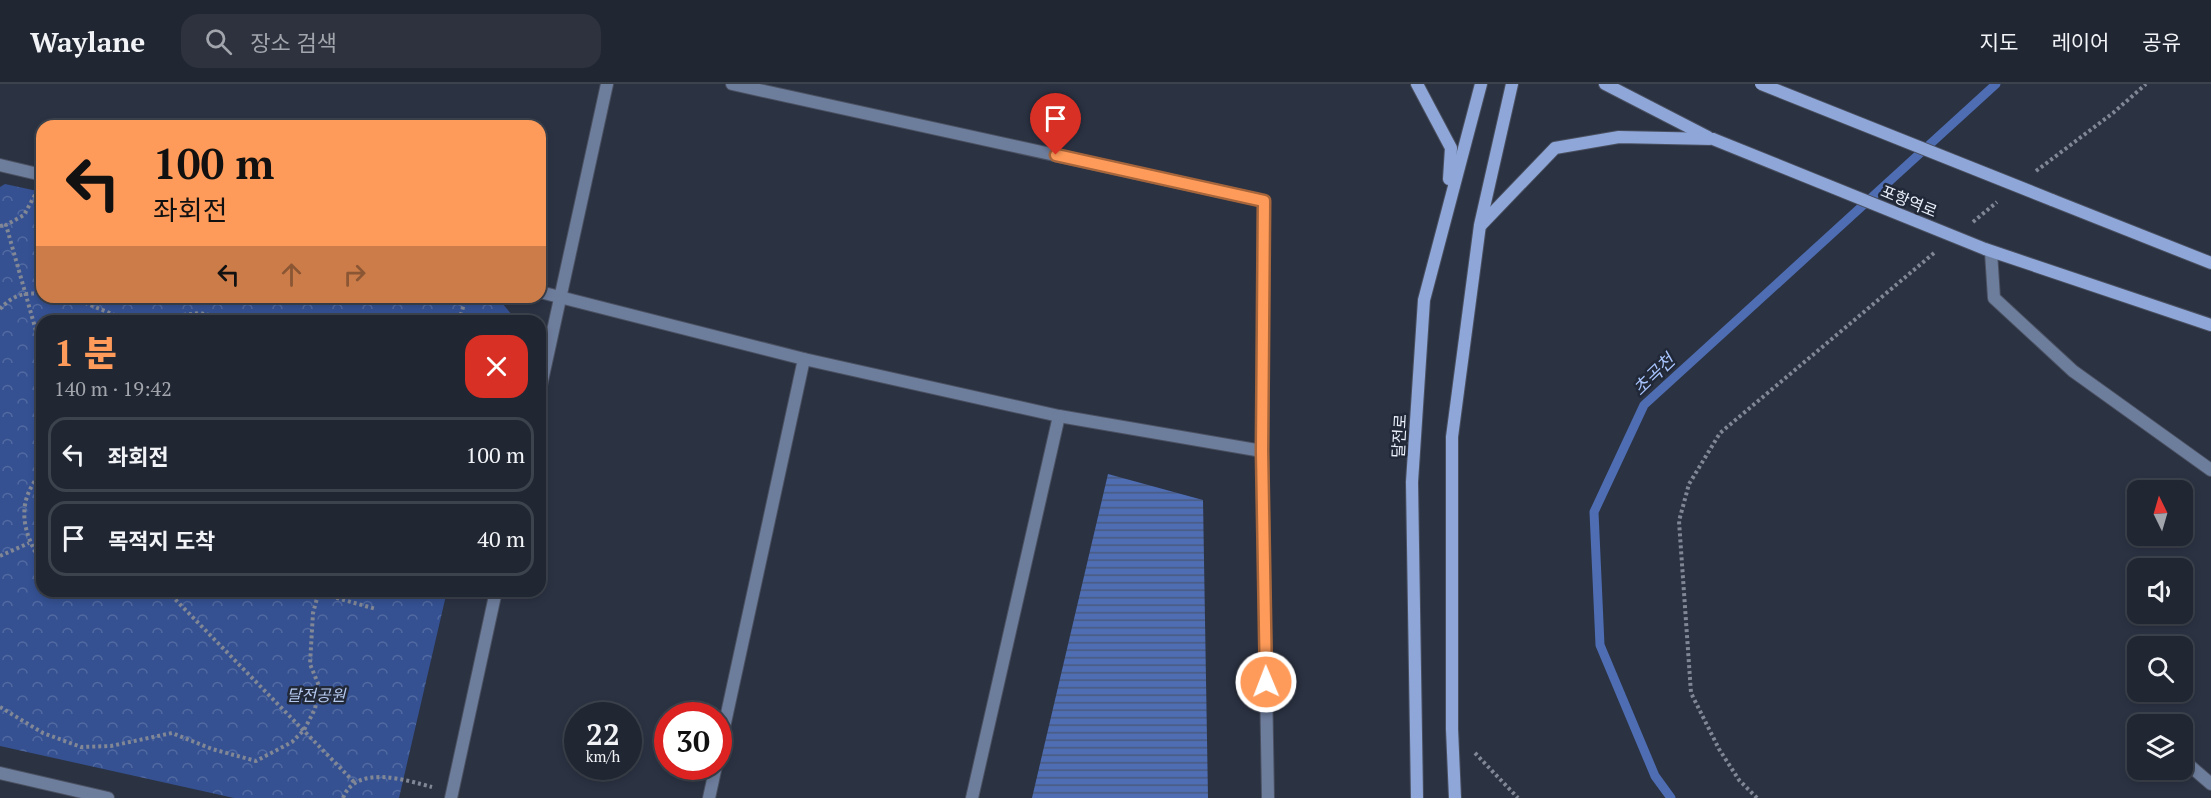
<!DOCTYPE html>
<html lang="ko">
<head>
<meta charset="utf-8">
<style>
	:root { --surface:#202632; --page:#2d323e; --text:#f1f3f6; --muted:#a2a5ac; --line:#3d434d; --accent:#ff9b5a }
	body { margin:0; font-family:"PT Serif","Noto Sans KR",serif; background:var(--page); color:var(--text); height:100vh; display:flex; flex-direction:column; font-size:22px; white-space:nowrap }
	* { box-sizing:border-box; margin:0 }
	p { font-size:20px; color:var(--muted) }
	.icon { flex:none; width:33px; height:33px; fill:none; stroke:currentColor; stroke-width:2; stroke-linecap:round; stroke-linejoin:round }
	.map { position:relative; flex:1; overflow:hidden }
	.drawer { position:absolute; left:36px; top:231px; width:510px; height:282px; display:flex; flex-direction:column; background:var(--surface); border-radius:18px; box-shadow:0 3px 9px #0003,0 0 0 2px var(--line) }
	.drawer>* { flex:none }
	.banner { position:absolute; left:36px; top:36px; width:510px; height:183px; border-radius:18px; box-shadow:0 3px 9px #0003,0 0 0 2px var(--line); background:#ff9b5a; color:#111; overflow:hidden }
	.needle { width:39px; rotate:355deg }
	.fabs { position:absolute; left:2127px; top:396px; display:grid; gap:12px }
	.fabs a { display:grid; place-items:center; width:66px; height:66px; border-radius:12px; background:var(--surface); box-shadow:0 3px 9px #0003,0 0 0 2px var(--line); font-size:30px }
	.speed { position:absolute; left:564px; top:618px; display:flex; gap:12px; font-size:30px; font-weight:700; text-align:center }
	.speed>* { display:grid; place-content:center; width:78px; height:78px; border-radius:50%; background:var(--surface); box-shadow:0 3px 9px #0003,0 0 0 2px var(--line); line-height:1 }
	.speed small { font-size:15px; font-weight:400 }
	.speed .limit { border:9px solid #d22; background:#fff; color:#111 }
	.pin { position:absolute; display:grid; place-items:center; width:51px; height:51px; color:#fff; margin:-62px -26px; border-radius:50% 50% 50% 0; rotate:-45deg; box-shadow:0 0 6px #0007 }
	.pin .icon { rotate:45deg }
	.me { position:absolute; width:66px; margin:-33px; rotate:359deg; stroke-linejoin:round; filter:drop-shadow(0 0 4px #0008) }
	.turn { display:flex; align-items:center; gap:21px; height:126px; padding:0 18px; font-size:27px }
	.turn .icon { width:78px; height:78px; stroke-width:2.5 }
	.turn b { display:block; font-size:42px; line-height:51px }
	.lanes { display:flex; align-items:center; height:57px; padding:0 18px; background:#0003; justify-content:center; gap:30px; direction:ltr }
	.lanes .off { opacity:.35 }
	.round { display:grid; place-items:center; flex:none; width:63px; height:63px; border-radius:18px; background:var(--page) }
	.head { display:flex; align-items:center; justify-content:space-between; height:102px; padding:0 18px }
	h1 { font-size:36px; font-weight:800; line-height:45px; color:var(--accent) }
	ul { padding:0; list-style:none }
	li { display:flex; align-items:center; gap:18px; height:75px; margin:0 12px 9px; padding:0 6px; border:3px solid var(--line); border-radius:18px }
	li div { flex:1 }
	li b { display:block; font-size:22px }
	li em { font-style:normal }
	header { display:flex; align-items:center; gap:36px; box-sizing:border-box; height:84px; padding:0 30px; background:var(--surface); border-bottom:2px solid var(--line) }
	header strong { font-size:28px }
	nav { display:flex; gap:33px; margin-inline-start:auto; font-size:21px }
	.search { width:420px; height:54px; background:var(--page); display:flex; align-items:center; gap:15px; box-sizing:border-box; padding:0 21px; border-radius:18px; color:var(--muted); font-size:22px }
	.map>svg:first-child { display:block }
	.forest { fill:url(#forest-crowns) }
	.water { fill:url(#water-rules) }
	.lines { fill:none; stroke-linecap:round; stroke-linejoin:round }
	.stream { stroke:#4e6db2; stroke-width:9 }
	.lane-casing { stroke:#4a5060; stroke-width:14 }
	.street-casing { stroke:#4a5060; stroke-width:14 }
	.secondary-casing { stroke:#4a5060; stroke-width:14 }
	.path { stroke:#818795; stroke-width:4; stroke-dasharray:3 3; stroke-linecap:butt }
	.lane { stroke:#6d7d9c; stroke-width:12 }
	.street { stroke:#6d7d9c; stroke-width:12 }
	.secondary { stroke:#8ea6d8; stroke-width:12 }
	.secondary-bridge-casing { stroke:#4a5060; stroke-width:14; stroke-linecap:butt }
	.secondary-bridge { stroke:#8ea6d8; stroke-width:12 }
	.route-casing { stroke:#a6653a; stroke-width:15 }
	.route { stroke:#ff9b5a; stroke-width:10 }
	.labels { text-anchor:middle; stroke-width:5; stroke-linejoin:round; paint-order:stroke }
	.street-label { font-size:16px; fill:#ebf0fb; stroke:#212838 }
	.park-label { font-size:16px; font-style:italic; fill:#b5c8ee; stroke:#212838 }
	.water-label { font-size:18px; font-style:italic; fill:#a8c4fd; stroke:#212838 }
</style>
</head>
<body>
<header>
<strong>Waylane</strong>
<div class="search"><svg class="icon" aria-label="search" viewBox="0 0 24 24"><circle cx="10" cy="10" r="6"/><path d="M15 15l6 6"/></svg>장소 검색</div>
<nav><a>지도</a><a>레이어</a><a>공유</a></nav>
</header>
<div class="map">
<svg width="2211" height="714" viewBox="0 0 2211 714">
	<defs>
		<pattern id="forest-crowns" width="20" height="18" patternUnits="userSpaceOnUse" patternTransform="scale(1.5)"><rect width="20" height="18" fill="#355192"/><path d="M2 6a3 3 0 1 1 6 0M12 15a3 3 0 1 1 6 0" fill="none" stroke="#526aa2"/></pattern>
		<pattern id="water-rules" width="6" height="5" patternUnits="userSpaceOnUse" patternTransform="scale(1.5)"><rect width="6" height="5" fill="#4e6db2"/><path d="M0 2.5h6" fill="none" stroke="#4a5a7e"/></pattern>
	</defs>
	<rect width="100%" height="100%" fill="#2b3242"/>
	<polygon class="forest" points="5,100 42,108 42,213 497,213 512,231 510,237 42,237 42,507 447,507 399,714 234,714 0,662 0,103"/>
	<polygon class="water" points="1108,390 1203,416 1208,714 1032,714"/>
	<g class="lines">
		<polyline class="stream" points="1671,714 1655,692 1600,561 1594,428 1644,321 1996,0"/>
		<g class="lane-casing">
			<g id="lane">
				<polyline points="1991,168 1994,214 2073,287 2211,386"/>
				<polyline points="2182,675 2211,700"/>
			</g>
		</g>
		<g class="street-casing">
			<g id="street">
				<polyline points="732,0 1264,117 1262,367 1268,714"/>
				<polyline points="0,81 42,91"/>
				<polyline points="540,208 804,275 1059,332 1262,367"/>
				<polyline points="540,306 607,0"/>
				<polyline points="718,671 804,275"/>
				<polyline points="0,689 108,714"/>
				<polyline points="451,714 496,507"/>
				<polyline points="709,714 716,682"/>
				<polyline points="972,714 1059,332"/>
			</g>
		</g>
		<g class="secondary-casing">
			<g id="secondary">
				<polyline points="1417,0 1451,64 1449,95"/>
				<polyline points="1605,0 1708,53"/>
				<polyline points="2052,116 2211,179"/>
				<polyline points="1481,141 1555,64 1619,53 1713,55"/>
				<polyline points="1985,165 2211,241"/>
				<polyline points="1417,714 1412,398 1424,216 1481,0"/>
				<polyline points="1455,714 1452,645 1452,353 1480,141 1512,0"/>
			</g>
		</g>
		<g class="path">
			<polyline points="2036,87 2113,29 2146,0"/>
			<polyline points="35,111 24,131 6,141 42,268"/>
			<polyline points="1973,138 1997,118"/>
			<polyline points="0,142 6,141"/>
			<polyline points="62,213 76,215 129,237 200,229 236,237"/>
			<path d="M0,225C13,211 24,208 42,210"/>
			<polyline points="459,237 466,213"/>
			<path d="M42,388C15,418 22,448 42,479"/>
			<polyline points="0,472 29,459"/>
			<polyline points="167,507 356,700"/>
			<polyline points="319,509 376,525"/>
			<polyline points="0,623 43,649 81,663 111,662 172,649 212,665 256,677 292,658 304,646 315,625 319,602 310,580 313,529 319,507"/>
			<polyline points="1475,669 1518,714"/>
			<path d="M343,714C356,680 406,696 432,703"/>
			<polyline points="1757,714 1739,696 1719,665 1691,609 1679,437 1689,400 1720,349 1934,169"/>
		</g>
		<use href="#lane" class="lane"/>
		<use href="#street" class="street"/>
		<use href="#secondary" class="secondary"/>
		<g class="secondary-bridge-casing">
			<g id="secondary-bridge">
				<polyline points="1761,0 2052,116"/>
				<polyline points="1713,55 1985,165"/>
			</g>
		</g>
		<use href="#secondary-bridge" class="secondary-bridge"/>
	</g>
	<g class="lines">
		<g class="route-casing">
			<polyline id="route" points="1056,71 1264,117 1262,367 1266,598"/>
		</g>
		<use href="#route" class="route"/>
	</g>
	<g class="labels">
		<g class="street-label">
			<text transform="translate(1909 117) rotate(22)" y="6">포항역로</text>
			<text transform="translate(1399 352) rotate(-87)" y="6">달전로</text>
		</g>
		<g class="park-label">
			<text x="316" y="617">달전공원</text>
		</g>
		<g class="water-label">
			<text transform="translate(1654 291) rotate(-44)" y="6">초곡천</text>
		</g>
	</g>
</svg>
<div class="fabs">
<a><svg class="needle" viewBox="-14 -14 28 28"><path d="M0-13l5 13h-10z" fill="#e53935"/><path d="M0 13l5-13h-10z" fill="#a2a5ac"/></svg></a>
<a><svg class="icon" aria-label="sound" viewBox="0 0 24 24"><path d="M4 9h4l5-4v14l-5-4H4zM17 9q2 3 0 6"/></svg></a>
<a><svg class="icon" aria-label="search" viewBox="0 0 24 24"><circle cx="10" cy="10" r="6"/><path d="M15 15l6 6"/></svg></a>
<a><svg class="icon" aria-label="layers" viewBox="0 0 24 24"><path d="M12 4l9 5-9 5-9-5zM3 14l9 5 9-5"/></svg></a>
</div>
<div class="speed"><div>22<small>km/h</small></div><div class="limit">30</div></div>
<div class="pin" style="left:1056px;top:71px;background:#d93025"><svg class="icon" aria-label="arrive" viewBox="0 0 24 24"><path d="M6 21V4h12l-3 4 3 4H6"/></svg></div>
<svg class="me" style="left:1266px;top:598px" viewBox="-20 -20 40 40"><circle r="17" fill="#ff9b5a" stroke="#fff" stroke-width="3"/><path d="M0-11L8 9 0 5-8 9z" fill="#fff"/></svg>
<div class="banner">
<div class="turn"><svg class="icon" aria-label="left" viewBox="0 0 24 24"><path d="M17 20v-9H6M10 6l-5 5 5 5"/></svg><div><b>100 m</b>좌회전</div></div>
<div class="lanes"><svg class="icon" aria-label="left" viewBox="0 0 24 24"><path d="M17 20v-9H6M10 6l-5 5 5 5"/></svg><svg class="icon off" aria-label="ahead" viewBox="0 0 24 24"><path d="M12 20V5M6 11l6-6 6 6"/></svg><svg class="icon off" aria-label="right" viewBox="0 0 24 24"><path d="M7 20v-9h11M14 6l5 5-5 5"/></svg></div>
</div>
<section class="drawer">
<div class="head"><div><h1>1 분</h1><p>140 m · 19:42</p></div><a class="round" style="background:#d93025;color:#fff"><svg class="icon" aria-label="close" viewBox="0 0 24 24"><path d="M6 6l12 12M18 6L6 18"/></svg></a></div>
<ul>
<li><svg class="icon" aria-label="left" viewBox="0 0 24 24"><path d="M17 20v-9H6M10 6l-5 5 5 5"/></svg><div><b>좌회전</b></div><em>100 m</em></li>
<li><svg class="icon" aria-label="arrive" viewBox="0 0 24 24"><path d="M6 21V4h12l-3 4 3 4H6"/></svg><div><b>목적지 도착</b></div><em>40 m</em></li>
</ul>
</section>
</div>
</body>
</html>
